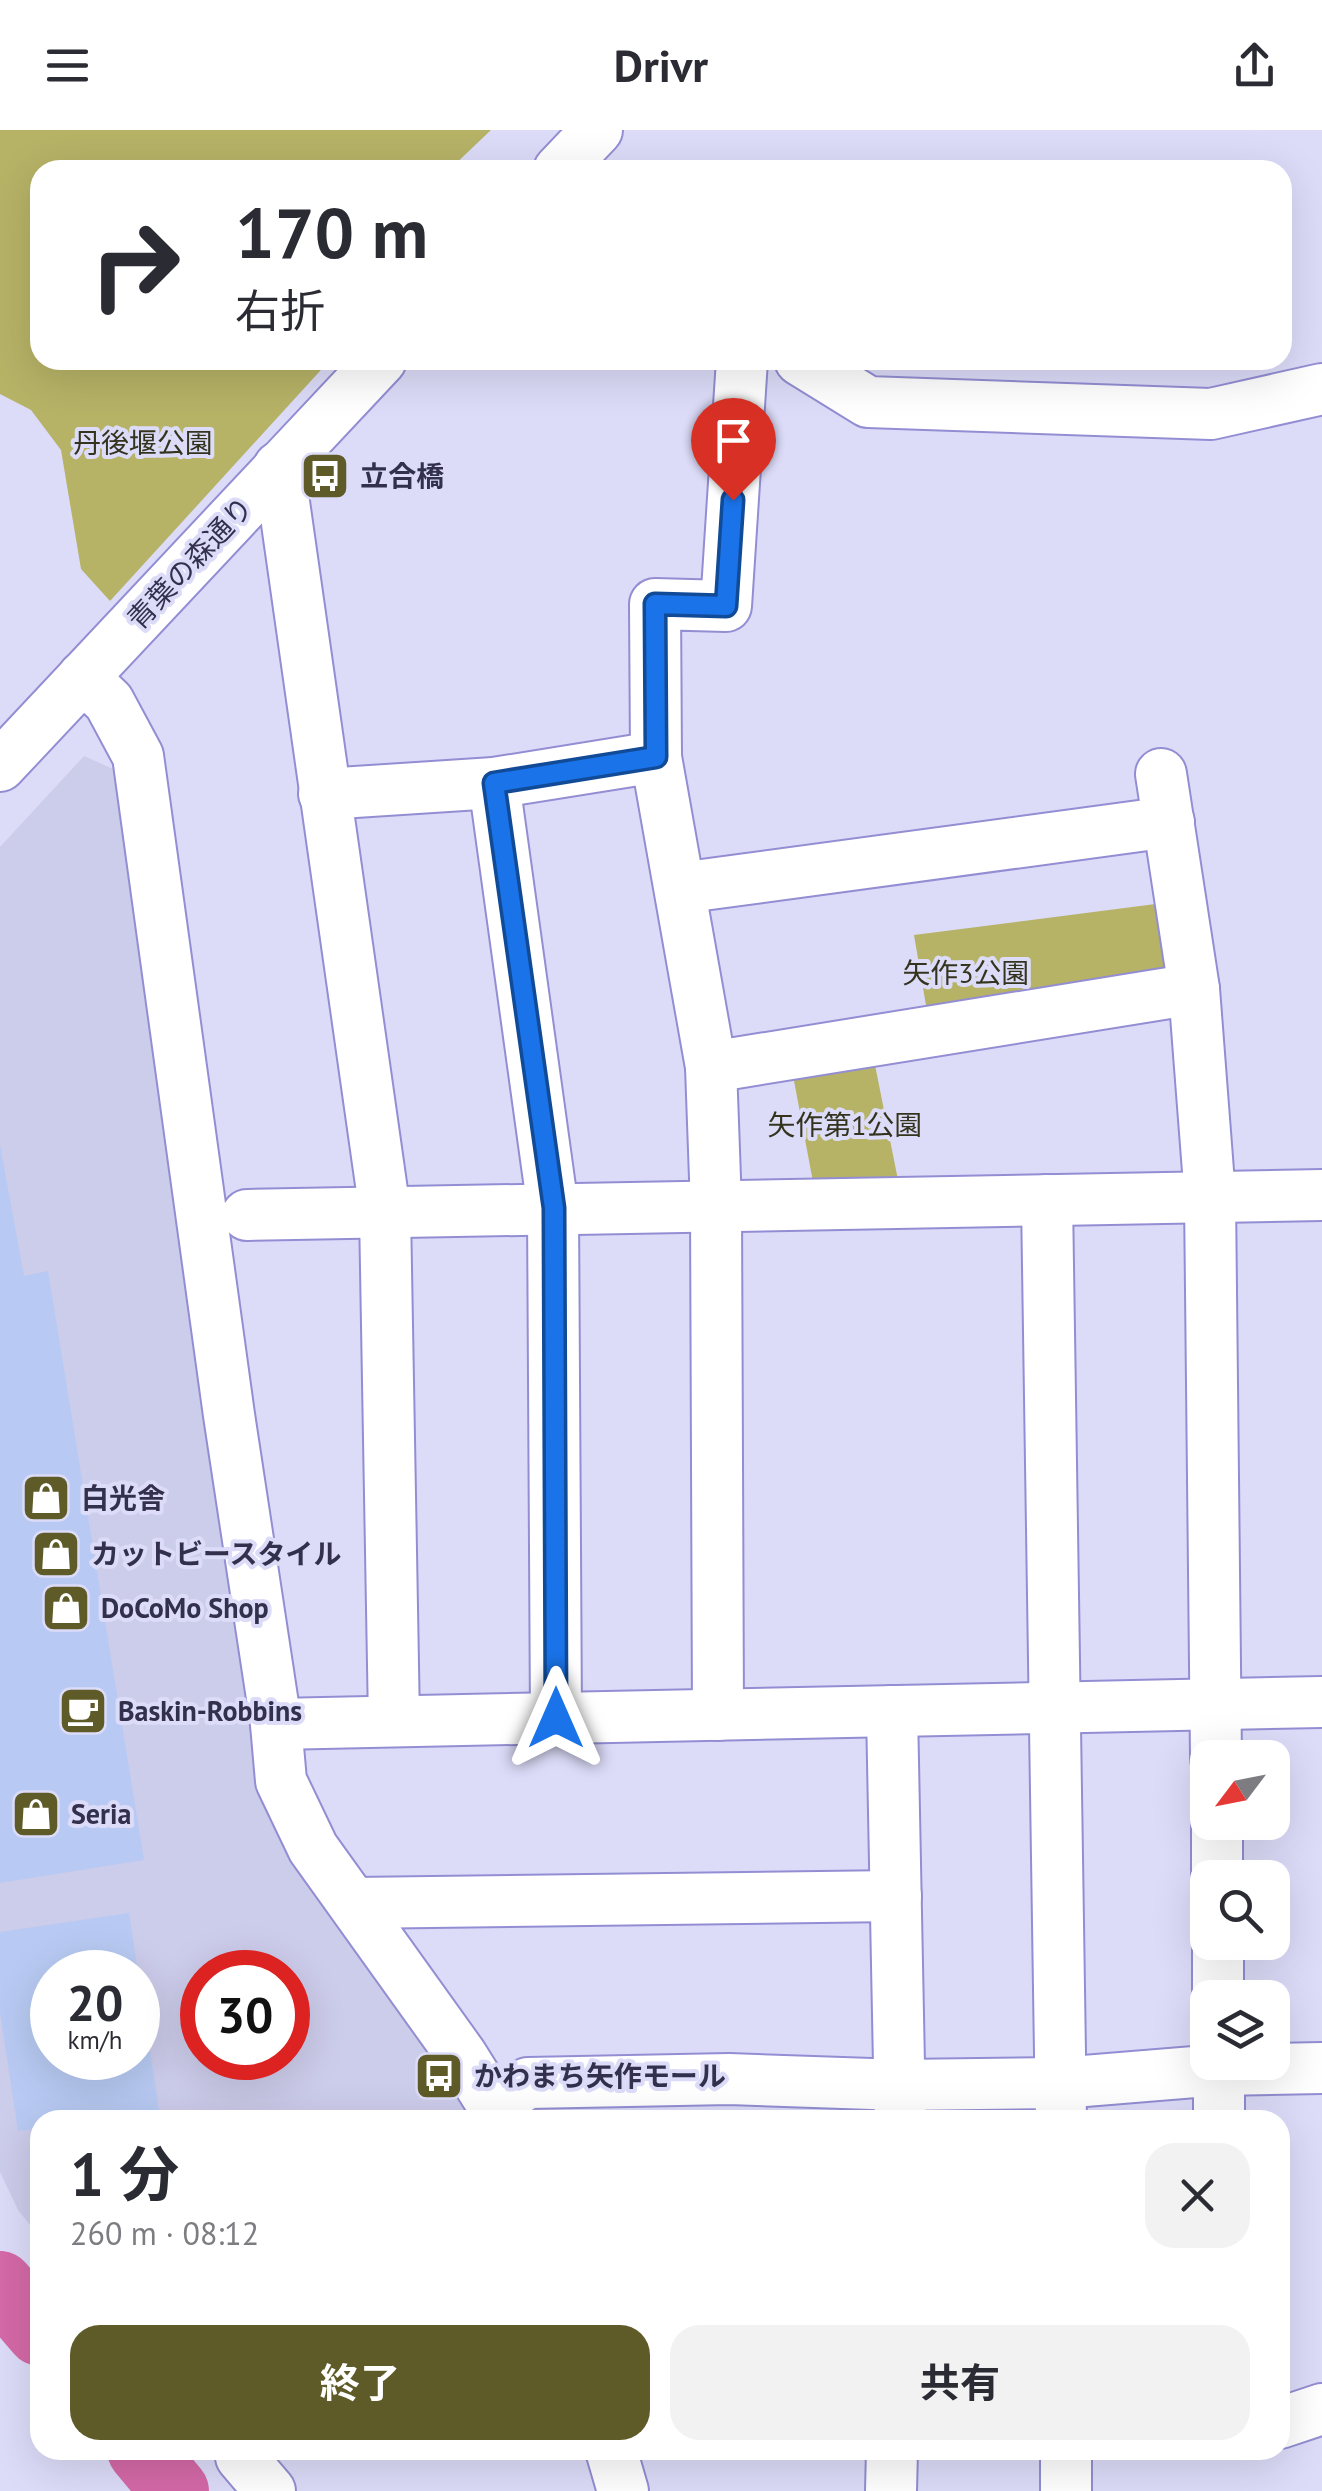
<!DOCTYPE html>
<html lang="ja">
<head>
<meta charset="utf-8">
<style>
	:root { --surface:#fff; --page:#f2f2f3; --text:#2b2b33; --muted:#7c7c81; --accent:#5e5b28 }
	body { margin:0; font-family:"PT Sans","Noto Sans JP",sans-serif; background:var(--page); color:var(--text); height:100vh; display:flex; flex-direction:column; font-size:38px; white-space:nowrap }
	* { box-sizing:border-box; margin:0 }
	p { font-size:32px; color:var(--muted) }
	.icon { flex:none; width:55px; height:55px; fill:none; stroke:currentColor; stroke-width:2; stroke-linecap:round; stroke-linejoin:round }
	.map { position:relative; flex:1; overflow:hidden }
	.drawer { position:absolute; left:30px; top:1980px; width:1260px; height:350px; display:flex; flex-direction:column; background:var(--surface); border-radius:30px; box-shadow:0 10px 40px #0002 }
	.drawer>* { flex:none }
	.hud { position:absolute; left:30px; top:30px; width:1262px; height:210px; border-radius:30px; box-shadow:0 10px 40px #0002; background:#fff; color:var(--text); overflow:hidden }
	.needle { width:65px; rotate:238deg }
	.fabs { position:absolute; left:1190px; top:1610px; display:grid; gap:20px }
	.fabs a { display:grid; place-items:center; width:100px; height:100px; border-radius:20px; background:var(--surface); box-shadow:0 10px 40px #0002; font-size:50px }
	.speed { position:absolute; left:30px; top:1820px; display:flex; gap:20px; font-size:50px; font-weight:700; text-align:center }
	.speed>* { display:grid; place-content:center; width:130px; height:130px; border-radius:50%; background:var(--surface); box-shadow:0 10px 40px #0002; line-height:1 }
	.speed small { font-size:25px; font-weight:400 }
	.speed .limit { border:15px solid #d22; background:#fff; color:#111 }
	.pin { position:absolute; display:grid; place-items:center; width:85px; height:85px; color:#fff; margin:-102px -42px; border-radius:50% 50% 50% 0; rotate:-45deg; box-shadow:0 0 10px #0007 }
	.pin .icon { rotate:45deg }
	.me { position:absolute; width:110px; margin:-55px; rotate:0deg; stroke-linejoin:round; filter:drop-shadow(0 0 8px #0008) }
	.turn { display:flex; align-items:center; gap:35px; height:210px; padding:0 40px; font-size:45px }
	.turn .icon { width:130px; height:130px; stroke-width:2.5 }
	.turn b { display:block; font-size:70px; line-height:85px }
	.round { display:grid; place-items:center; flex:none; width:105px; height:105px; border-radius:30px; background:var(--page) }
	.summary { display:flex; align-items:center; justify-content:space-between; height:170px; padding:0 40px }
	h1 { font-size:60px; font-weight:700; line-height:75px }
	.action { display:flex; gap:20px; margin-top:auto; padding:20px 40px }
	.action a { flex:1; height:115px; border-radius:30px; background:var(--accent); color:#fff; font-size:40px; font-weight:700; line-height:115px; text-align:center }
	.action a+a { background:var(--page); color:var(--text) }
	header { display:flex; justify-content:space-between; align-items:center; height:130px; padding:0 40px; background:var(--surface); font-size:45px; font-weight:700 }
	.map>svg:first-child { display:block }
	.built { fill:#cccceb; fill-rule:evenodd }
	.green { fill:#b6b266 }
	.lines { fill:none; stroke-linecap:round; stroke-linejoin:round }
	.river { stroke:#d469a7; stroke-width:68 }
	.building { fill:#b8caf3 }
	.minor-casing { stroke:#938ed3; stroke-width:54 }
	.minor { stroke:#fff; stroke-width:50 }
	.route-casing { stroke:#114b97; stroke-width:25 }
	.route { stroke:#1a73e8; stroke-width:18 }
	.labels { text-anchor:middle; stroke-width:8; stroke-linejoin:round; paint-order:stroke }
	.park-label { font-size:28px; fill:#34331d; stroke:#dcdcf9 }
	.poi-label { font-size:28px; font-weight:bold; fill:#32304d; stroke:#dcdcf9; text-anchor:start }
	.street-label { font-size:28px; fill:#32304d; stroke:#dcdcf9 }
</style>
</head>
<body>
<header><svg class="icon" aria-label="menu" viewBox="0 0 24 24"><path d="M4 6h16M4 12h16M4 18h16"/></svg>Drivr<svg class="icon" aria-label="share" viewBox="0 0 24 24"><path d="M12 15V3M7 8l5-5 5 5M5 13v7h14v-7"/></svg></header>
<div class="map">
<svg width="1322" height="2361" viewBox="0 0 1322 2361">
	<rect width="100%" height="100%" fill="#dcdcf9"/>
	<path class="built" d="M84,626L122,643L269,1670L476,1990H40V2107L18,2080L0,2042V717ZM52,1842H138V1928H52ZM202,1842H288V1928H202Z"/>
	<g class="green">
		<polygon points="0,0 491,0 449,40 40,40 40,230 330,230 110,471 81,439 61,320 31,280 0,264"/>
		<polygon points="1171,772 1180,838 929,893 914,805"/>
		<polygon points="873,925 898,1050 813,1052 792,940"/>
	</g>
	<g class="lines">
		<g class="river">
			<polyline points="0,2155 40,2202"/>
			<polyline points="141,2320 175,2361"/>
		</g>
	</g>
	<g class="building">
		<polygon points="0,1015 24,1146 48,1141 144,1730 0,1753"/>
		<polygon points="129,1783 138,1842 52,1842 52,1928 138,1928 140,1853 159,1980 92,1990 40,1990 40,1998 18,2001 0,1882 0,1802"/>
	</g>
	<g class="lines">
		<g class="minor-casing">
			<g id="minor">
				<polyline points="559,40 597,0"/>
				<polyline points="800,230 868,272 1211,284 1322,259"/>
				<polyline points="279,337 385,1082 394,1591"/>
				<polyline points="83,547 109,572 138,626 229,1285 276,1594 281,1651 313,1718 462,1926 502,1990"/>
				<polyline points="0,636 381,230"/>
				<polyline points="1161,644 1194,859 1210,1067 1216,1628"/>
				<polyline points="494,653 553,1079 556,1588"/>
				<polyline points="324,664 494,653 656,627"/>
				<polyline points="680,758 1169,692"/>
				<polyline points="711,937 1194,859"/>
				<polyline points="1047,1070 1061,1990"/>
				<polyline points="247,1085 1322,1065"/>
				<polyline points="892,1581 900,1986"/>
				<polyline points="718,1585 716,1076 711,937 656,627 655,474 726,476 742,230"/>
				<polyline points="276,1594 1322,1572"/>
				<polyline points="1217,1692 1217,1748"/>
				<polyline points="353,1773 896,1766"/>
				<polyline points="1218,1812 1218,1868"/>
				<polyline points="1219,1932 1219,1990"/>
				<polyline points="492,1975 528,1953 729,1949 901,1955 1060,1953 1219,1940 1322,1938"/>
				<polyline points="1280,2293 1322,2279"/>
				<polyline points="611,2320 623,2361"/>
				<polyline points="1066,2320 1066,2361"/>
				<polyline points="241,2327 270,2361"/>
				<polyline points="891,2361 892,2320"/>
			</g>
		</g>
		<use href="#minor" class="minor"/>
	</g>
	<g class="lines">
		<g class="route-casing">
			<polyline id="route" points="556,1588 554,1078 494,653 656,627 655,474 726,476 733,370"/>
		</g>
		<use href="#route" class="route"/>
	</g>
	<defs>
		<g id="bus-square" transform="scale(2.5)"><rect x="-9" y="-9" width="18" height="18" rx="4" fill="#5e5b28" stroke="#dcdcf9"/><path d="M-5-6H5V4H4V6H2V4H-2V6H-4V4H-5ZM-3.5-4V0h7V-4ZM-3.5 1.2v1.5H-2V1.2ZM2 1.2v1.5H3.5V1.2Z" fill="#fff"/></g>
		<g id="shop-square" transform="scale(2.5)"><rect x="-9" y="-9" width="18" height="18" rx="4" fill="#5e5b28" stroke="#dcdcf9"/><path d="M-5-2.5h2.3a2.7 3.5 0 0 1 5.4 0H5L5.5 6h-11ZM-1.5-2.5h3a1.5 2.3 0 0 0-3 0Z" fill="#fff"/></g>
		<g id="cafe-square" transform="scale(2.5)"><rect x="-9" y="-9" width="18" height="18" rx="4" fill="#5e5b28" stroke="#dcdcf9"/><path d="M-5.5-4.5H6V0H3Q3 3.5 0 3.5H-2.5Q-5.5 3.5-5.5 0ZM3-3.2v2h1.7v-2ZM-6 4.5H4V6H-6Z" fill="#fff"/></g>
	</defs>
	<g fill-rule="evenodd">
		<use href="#bus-square" x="325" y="346"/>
		<use href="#shop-square" x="46" y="1368"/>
		<use href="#shop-square" x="56" y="1424"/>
		<use href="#shop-square" x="66" y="1478"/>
		<use href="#cafe-square" x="83" y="1581"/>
		<use href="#shop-square" x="36" y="1684"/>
		<use href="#bus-square" x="439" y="1946"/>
	</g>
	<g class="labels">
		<g class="park-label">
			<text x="143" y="323">丹後堰公園</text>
			<text x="966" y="853">矢作3公園</text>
			<text x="845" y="1005">矢作第1公園</text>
		</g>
		<g class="poi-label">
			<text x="360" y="356">立合橋</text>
			<text x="81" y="1378">白光舎</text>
			<text x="91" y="1434">カットビースタイル</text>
			<text x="101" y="1488">DoCoMo Shop</text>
			<text x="118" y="1591">Baskin-Robbins</text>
			<text x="71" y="1694">Seria</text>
			<text x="474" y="1956">かわまち矢作モール</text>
		</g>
		<g class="street-label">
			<text transform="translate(190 433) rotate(-47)" y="10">青葉の森通り</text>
		</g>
	</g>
</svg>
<div class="fabs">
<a><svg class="needle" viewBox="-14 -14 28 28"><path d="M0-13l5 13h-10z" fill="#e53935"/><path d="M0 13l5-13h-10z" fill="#7c7c81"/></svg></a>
<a><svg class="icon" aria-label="search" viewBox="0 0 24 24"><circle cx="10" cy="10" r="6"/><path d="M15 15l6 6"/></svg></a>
<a><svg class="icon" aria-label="layers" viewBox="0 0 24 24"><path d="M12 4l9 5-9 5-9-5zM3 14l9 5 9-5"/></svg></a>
</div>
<div class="speed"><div>20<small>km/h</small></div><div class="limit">30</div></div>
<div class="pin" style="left:733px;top:370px;background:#d93025"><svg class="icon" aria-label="arrive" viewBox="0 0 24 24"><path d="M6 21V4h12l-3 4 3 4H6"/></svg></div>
<svg class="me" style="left:556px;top:1588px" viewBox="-20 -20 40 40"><path d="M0-17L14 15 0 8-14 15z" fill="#1a73e8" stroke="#fff" stroke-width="4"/></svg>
<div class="hud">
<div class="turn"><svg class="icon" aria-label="right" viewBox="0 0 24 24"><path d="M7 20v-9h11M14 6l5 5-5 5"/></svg><div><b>170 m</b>右折</div></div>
</div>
<section class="drawer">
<div class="summary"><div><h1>1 分</h1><p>260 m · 08:12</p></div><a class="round"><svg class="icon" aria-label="close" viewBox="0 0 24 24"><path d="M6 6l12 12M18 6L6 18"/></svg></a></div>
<div class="action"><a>終了</a><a>共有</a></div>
</section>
</div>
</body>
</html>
